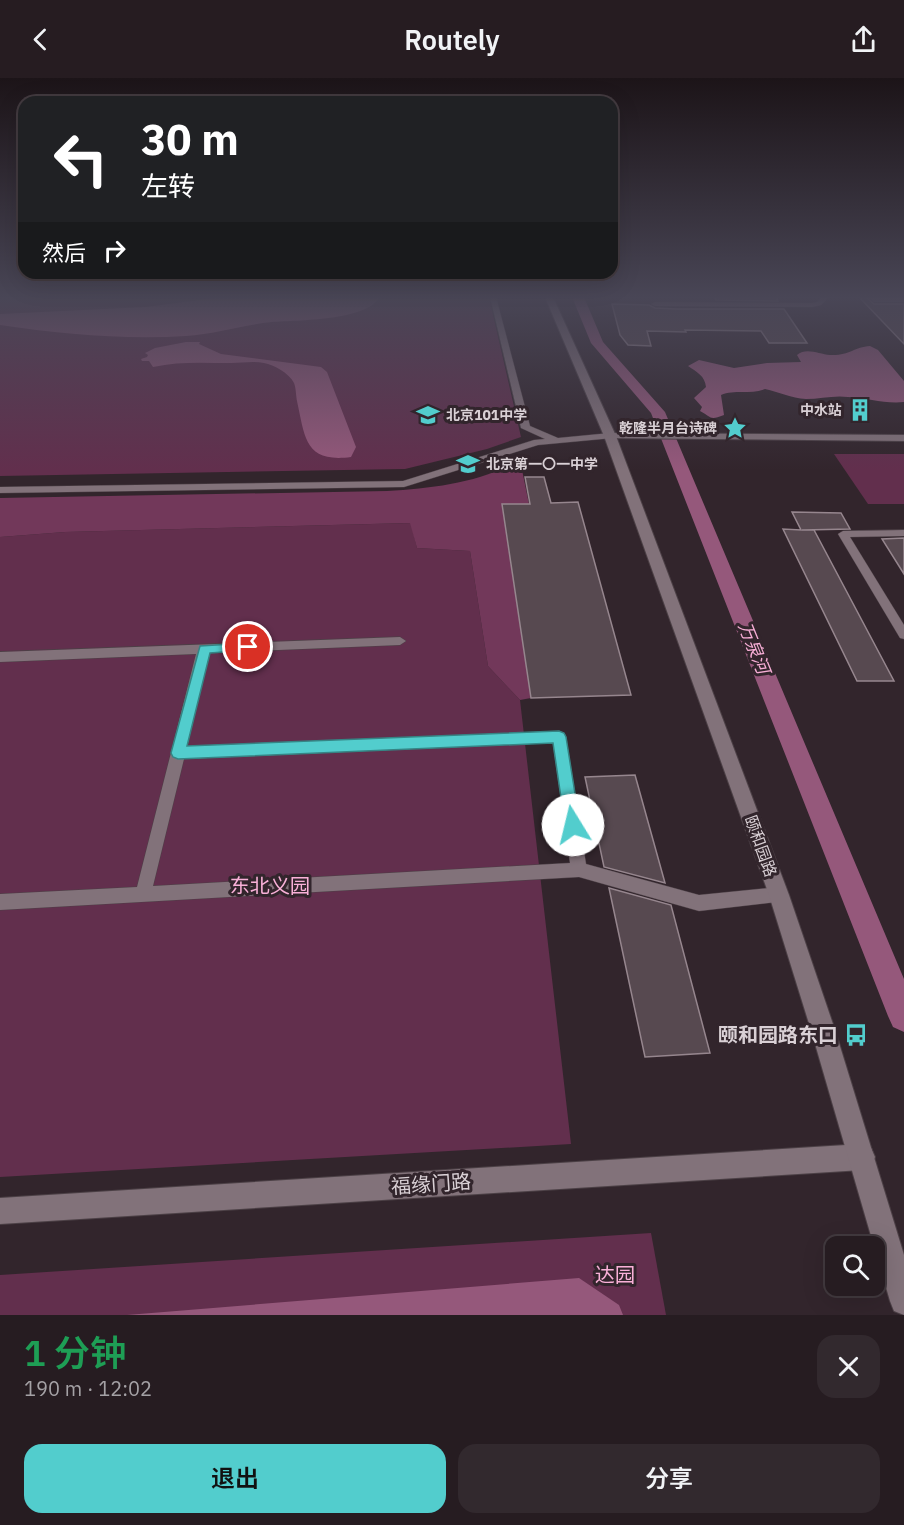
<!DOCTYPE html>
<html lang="zh">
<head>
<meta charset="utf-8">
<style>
	:root { --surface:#261c21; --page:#32292e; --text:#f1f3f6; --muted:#a4a1a5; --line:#423a3f; --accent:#52cdcd }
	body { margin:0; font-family:"IBM Plex Sans","Noto Sans SC",sans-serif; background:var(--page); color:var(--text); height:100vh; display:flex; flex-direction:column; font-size:22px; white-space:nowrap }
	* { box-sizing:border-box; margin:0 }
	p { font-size:20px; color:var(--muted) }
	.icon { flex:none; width:33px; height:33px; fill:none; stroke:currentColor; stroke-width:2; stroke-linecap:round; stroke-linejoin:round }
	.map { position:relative; height:1237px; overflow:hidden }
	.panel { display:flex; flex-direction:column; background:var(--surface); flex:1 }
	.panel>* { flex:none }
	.banner { position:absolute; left:18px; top:18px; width:600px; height:183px; border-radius:18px; box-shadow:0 6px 24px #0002,0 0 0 2px var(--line); background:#202124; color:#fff; overflow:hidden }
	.tools { position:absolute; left:825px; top:1158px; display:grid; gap:12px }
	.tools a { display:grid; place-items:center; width:60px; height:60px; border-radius:12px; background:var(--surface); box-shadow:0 6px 24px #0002,0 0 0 2px var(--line); font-size:30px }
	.pin { position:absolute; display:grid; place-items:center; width:51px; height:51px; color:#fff; margin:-26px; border:3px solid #fff; border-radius:50%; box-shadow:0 2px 6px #0007 }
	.me { position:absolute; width:66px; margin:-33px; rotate:351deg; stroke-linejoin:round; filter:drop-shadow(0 0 4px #0008) }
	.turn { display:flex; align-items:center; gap:21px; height:126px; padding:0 24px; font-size:27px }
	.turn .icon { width:78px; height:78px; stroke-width:2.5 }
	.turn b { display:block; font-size:42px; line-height:51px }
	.then { display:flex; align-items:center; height:57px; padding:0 24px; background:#0003; gap:12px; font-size:22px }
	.round { display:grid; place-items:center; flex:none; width:63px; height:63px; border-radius:18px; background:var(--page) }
	.head { display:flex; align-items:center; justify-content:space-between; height:102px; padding:0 24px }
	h1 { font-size:36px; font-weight:600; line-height:45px; color:#1e9e55 }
	.primary-button { display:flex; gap:12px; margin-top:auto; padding:12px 24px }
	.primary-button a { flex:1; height:69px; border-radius:18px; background:var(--accent); color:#111; font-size:24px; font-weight:600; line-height:69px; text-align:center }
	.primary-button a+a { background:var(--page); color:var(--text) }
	header { display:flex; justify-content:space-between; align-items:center; height:78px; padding:0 24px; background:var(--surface); font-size:27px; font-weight:600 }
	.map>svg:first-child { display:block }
	.green { fill:#622f4d }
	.forest { fill:#72385a }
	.water { fill:#95587b }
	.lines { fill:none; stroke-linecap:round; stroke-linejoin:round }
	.canal { fill:#95587b; fill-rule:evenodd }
	.building { fill:#574950; stroke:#96868e; stroke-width:1.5 }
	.service-casing { stroke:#4c4046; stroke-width:1 }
	.minor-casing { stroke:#4c4046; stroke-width:2 }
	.tertiary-casing { stroke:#4c4046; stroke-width:2 }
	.secondary-casing { stroke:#4c4046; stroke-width:2 }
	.service { fill:#82727a; fill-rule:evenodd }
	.minor { fill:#82727a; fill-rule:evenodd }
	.tertiary { fill:#82727a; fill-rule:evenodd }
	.secondary { fill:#82727a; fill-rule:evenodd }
	.route { fill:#52cdcd; stroke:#358585; stroke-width:1.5 }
	.labels { text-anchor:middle; stroke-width:6; stroke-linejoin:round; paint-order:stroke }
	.far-poi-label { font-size:14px; font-weight:bold; fill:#d9d0d5; stroke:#32252c; text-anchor:end }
	.street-label { font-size:16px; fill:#d9d0d5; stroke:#32252c }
	.water-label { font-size:18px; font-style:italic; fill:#f7aed6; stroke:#32252c }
	.near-park-label { font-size:20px; fill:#f9b0d8; stroke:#32252c }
	.near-poi-label { font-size:20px; font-weight:bold; fill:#d9d0d5; stroke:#32252c; text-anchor:end }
	.near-street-label { font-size:20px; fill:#d9d0d5; stroke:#32252c }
</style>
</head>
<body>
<header><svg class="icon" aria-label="back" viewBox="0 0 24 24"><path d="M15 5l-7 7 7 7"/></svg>Routely<svg class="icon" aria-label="share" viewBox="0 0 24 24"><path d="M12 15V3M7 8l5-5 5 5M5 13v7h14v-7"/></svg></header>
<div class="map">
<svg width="904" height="1237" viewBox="0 0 904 1237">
	<rect width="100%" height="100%" fill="#32252c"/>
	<g class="green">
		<polygon points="0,219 489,219 521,359 487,371 405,391 0,398"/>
		<polygon points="834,376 904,376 904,426 868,426"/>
		<polygon points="411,445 417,470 470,473 488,588 520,622 571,1066 0,1099 0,459 65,454"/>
		<polygon points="651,1155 666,1237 0,1237 0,1197"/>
	</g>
	<path class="forest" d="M520,382L529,426L502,427L531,620L520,622L488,588L470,473L417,470L410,445L65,454L0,459V420L387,413C434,410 479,405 520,382Z"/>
	<g class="water">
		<path d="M222,219H380C366,243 298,242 272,244C243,247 215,256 186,258C125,262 61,256 0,247V236L146,229Z"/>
		<path d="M186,264H200L199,266L221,276L321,289L327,294L356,369L351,379C305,385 305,360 297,323C296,318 296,310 294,305C289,295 274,287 264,285C253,283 242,285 231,285C204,285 179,283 153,289L149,283H142L141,281L147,279L148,277L145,275L155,270Z"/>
		<path d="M870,268L878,272L904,303V324C885,326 867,320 848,319C834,317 820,321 806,321C791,320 779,314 765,311C750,317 734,311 721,317L724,337C709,343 712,339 700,333L702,329L694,320L706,309C705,298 697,294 688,288L699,282L734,290L767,285L801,284L797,277C806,269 819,276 830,277C849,278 854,269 870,268Z"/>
		<polygon points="579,1200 619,1227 623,1237 127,1237"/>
	</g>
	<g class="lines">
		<polygon class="canal" points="572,219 584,219 603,264 665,334 904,901 904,954 893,949 888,938 651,335 591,265"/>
	</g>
	<g class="building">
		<polygon points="714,219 776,219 778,223 716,222"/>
		<polygon points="859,219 866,219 874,226 904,226 904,266"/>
		<polygon points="612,226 649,227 655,230 677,231 784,231 807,265 769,265 761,253 685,252 686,254 647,253 651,268 628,267 620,257"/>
		<polygon points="525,399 544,399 551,425 578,424 631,617 531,620 502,426 530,426"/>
		<polygon points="792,434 841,435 850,451 802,452 814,452 894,603 857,603 783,451 801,452"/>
		<polygon points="904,460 904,496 882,461"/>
		<polygon points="635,697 665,805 604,789 585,699"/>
		<polygon points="609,810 671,827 710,975 645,979"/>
	</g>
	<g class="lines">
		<g class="service-casing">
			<g id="service">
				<polygon points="490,219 496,219 530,348 558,360 610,355 613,356 613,360 538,367 404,409 0,415 0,409 403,403 534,362 545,361 521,350"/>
				<polygon points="822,219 829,219 821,227 812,229 655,228 651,226 655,224 812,225 817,224"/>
				<polygon points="868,219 904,220 904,224 874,224"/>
				<polygon points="904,452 904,458 850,459 904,547 904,561 900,560 838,456 843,453"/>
				<path d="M400,559L406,563L400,567L209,575L187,669L559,653L564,655L566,659L586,786L699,817L779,809L785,811L787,817L785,823L699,833L579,799L0,832V816L137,809L196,576L0,584V574ZM553,665L570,785L153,808L184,681Z"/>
			</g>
		</g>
		<g class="minor-casing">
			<polygon id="minor" points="862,1066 871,1070 875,1079 871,1088 862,1092 0,1146 0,1120"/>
		</g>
		<g class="tertiary-casing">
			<polygon id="tertiary" points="610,355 904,357 904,363 606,360 606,356"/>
		</g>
		<g class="secondary-casing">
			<polygon id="secondary" points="545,219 553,219 616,358 789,817 835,952 904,1177 904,1237 894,1233 890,1223 811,952 769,817 604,358"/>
		</g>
		<use href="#service" class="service"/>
		<use href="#minor" class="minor"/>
		<use href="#tertiary" class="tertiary"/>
		<use href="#secondary" class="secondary"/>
	</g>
	<linearGradient id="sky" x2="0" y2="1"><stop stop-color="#1c1418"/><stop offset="0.56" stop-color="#494656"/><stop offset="1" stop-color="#494656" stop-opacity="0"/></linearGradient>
	<rect width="904" height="392" fill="url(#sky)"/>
	<polygon class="route" points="248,565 252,566 254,569 252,572 210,575 187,668 559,653 564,655 566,659 580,747 578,752 573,754 567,752 565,747 553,665 178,681 173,679 171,675 200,568"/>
	<defs>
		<g id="building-bare" transform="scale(1.8)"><path d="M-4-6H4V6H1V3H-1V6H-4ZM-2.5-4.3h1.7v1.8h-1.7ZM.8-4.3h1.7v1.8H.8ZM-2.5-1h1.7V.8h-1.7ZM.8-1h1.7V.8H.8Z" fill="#52cdcd" stroke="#32252c" stroke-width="2.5" paint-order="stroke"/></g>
		<g id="school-bare" transform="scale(1.8)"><path d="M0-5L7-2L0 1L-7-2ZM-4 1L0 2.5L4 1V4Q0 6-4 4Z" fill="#52cdcd" stroke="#32252c" stroke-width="2.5" paint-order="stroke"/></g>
		<g id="sight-bare" transform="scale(1.8)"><path d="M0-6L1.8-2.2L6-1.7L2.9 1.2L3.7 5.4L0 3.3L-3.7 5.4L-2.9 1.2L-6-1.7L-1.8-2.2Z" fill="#52cdcd" stroke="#32252c" stroke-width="2.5" paint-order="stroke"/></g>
		<g id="bus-bare" transform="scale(1.8)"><path d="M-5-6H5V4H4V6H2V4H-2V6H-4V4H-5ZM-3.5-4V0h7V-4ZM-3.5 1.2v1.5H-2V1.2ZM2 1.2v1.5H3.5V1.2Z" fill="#52cdcd" stroke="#32252c" stroke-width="2.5" paint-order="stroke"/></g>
	</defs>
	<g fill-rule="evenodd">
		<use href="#building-bare" x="860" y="332"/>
		<use href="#school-bare" x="428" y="337"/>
		<use href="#sight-bare" x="735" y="350"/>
		<use href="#school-bare" x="468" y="386"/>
		<use href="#bus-bare" x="856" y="957"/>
	</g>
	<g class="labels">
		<g class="far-poi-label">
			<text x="842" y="337">中水站</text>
			<text x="446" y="342" text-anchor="start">北京101中学</text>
			<text x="717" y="355">乾隆半月台诗碑</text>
			<text x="486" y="391" text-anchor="start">北京第一〇一中学</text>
		</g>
		<g class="street-label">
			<text transform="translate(761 768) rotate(70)" y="6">颐和园路</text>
		</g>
		<g class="water-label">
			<text transform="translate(754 570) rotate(68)" y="6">万泉河</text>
		</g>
		<g class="near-park-label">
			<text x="270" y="815">东北义园</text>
			<text x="615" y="1204">达园</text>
		</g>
		<g class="near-poi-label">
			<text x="838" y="964">颐和园路东口</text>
		</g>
		<g class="near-street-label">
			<text transform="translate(431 1106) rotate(-4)" y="7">福缘门路</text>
		</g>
	</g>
</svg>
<div class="tools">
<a><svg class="icon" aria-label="search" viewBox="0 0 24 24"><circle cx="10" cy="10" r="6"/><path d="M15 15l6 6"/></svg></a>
</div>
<div class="pin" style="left:248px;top:569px;background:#d93025"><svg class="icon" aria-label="arrive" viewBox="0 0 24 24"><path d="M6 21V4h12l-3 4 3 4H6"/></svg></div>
<svg class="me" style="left:573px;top:747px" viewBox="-20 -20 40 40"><circle r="19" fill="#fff"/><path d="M0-13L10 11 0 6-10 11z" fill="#52cdcd"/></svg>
<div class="banner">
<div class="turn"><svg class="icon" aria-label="left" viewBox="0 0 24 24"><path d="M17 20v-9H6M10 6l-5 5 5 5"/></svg><div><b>30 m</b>左转</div></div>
<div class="then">然后<svg class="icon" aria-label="right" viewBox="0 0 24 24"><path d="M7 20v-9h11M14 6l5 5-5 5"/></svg></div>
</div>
</div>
<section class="panel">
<div class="head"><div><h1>1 分钟</h1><p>190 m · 12:02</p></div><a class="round"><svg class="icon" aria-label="close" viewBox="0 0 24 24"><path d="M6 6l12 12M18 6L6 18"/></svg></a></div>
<div class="primary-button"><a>退出</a><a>分享</a></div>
</section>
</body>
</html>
